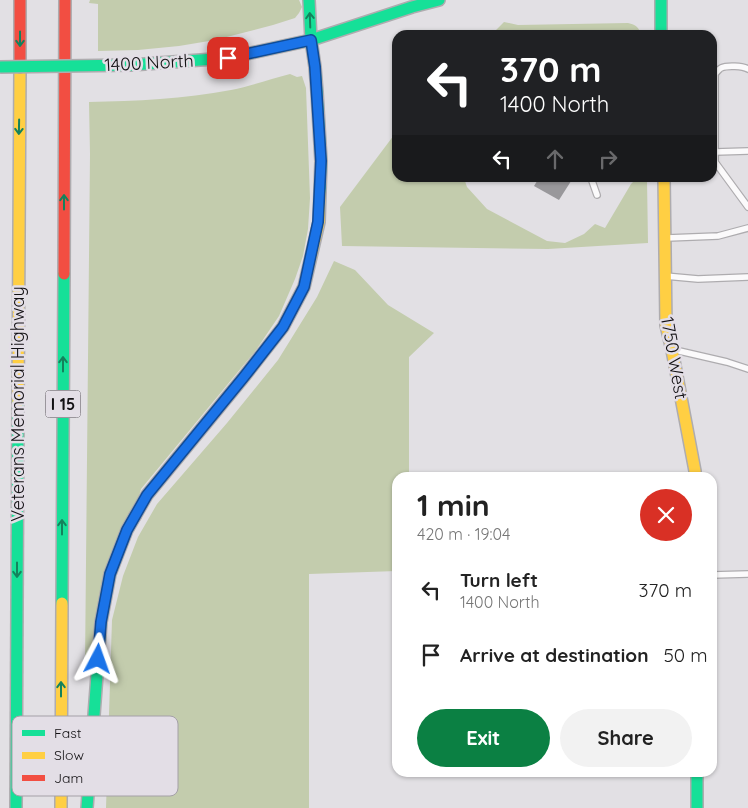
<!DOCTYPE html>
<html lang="en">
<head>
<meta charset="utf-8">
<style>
	:root { --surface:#fff; --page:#f2f2f2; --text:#222; --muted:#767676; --accent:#0b8043 }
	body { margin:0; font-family:Quicksand,sans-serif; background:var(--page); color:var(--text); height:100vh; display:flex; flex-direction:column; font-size:19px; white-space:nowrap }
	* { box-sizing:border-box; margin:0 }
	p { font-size:16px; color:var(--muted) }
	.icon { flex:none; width:28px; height:28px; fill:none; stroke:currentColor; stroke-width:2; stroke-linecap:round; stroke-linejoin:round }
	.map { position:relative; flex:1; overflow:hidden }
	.panel { position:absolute; left:392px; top:472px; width:325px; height:305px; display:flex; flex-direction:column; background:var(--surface); border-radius:15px; box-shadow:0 1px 4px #0004 }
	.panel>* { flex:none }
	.guide { position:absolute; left:392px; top:30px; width:325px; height:152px; border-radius:15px; box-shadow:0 1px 4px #0004; background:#202124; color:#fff; overflow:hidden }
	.pin { position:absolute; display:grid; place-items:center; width:42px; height:42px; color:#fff; margin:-21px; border-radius:10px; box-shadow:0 2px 8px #0006 }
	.me { position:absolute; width:55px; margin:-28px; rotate:4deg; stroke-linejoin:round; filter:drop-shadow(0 0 4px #0008) }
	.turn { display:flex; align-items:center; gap:18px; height:105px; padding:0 25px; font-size:22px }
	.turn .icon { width:65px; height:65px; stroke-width:2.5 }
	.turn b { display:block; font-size:35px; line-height:42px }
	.lanes { display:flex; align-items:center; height:48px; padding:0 25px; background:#0003; justify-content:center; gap:25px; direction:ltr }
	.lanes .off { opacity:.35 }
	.round { display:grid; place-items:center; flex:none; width:52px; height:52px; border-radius:26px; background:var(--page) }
	.overview { display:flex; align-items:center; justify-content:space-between; height:85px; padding:0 25px }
	h1 { font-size:30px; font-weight:700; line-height:38px }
	.cta { display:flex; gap:10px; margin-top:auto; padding:10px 25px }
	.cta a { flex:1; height:58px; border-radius:30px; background:var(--accent); color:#fff; font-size:20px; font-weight:700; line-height:58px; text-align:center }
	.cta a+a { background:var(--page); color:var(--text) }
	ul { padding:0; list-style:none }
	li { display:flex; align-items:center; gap:15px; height:65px; padding:0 25px }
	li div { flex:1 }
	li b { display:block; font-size:19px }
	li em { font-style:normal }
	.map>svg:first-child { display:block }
	.green { fill:#c3ccad }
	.building { fill:#99989b }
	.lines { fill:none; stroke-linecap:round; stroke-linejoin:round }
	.lane-casing { stroke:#aeacaf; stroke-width:8 }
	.fast-casing { stroke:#aeacaf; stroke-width:14 }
	.slow-casing { stroke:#aeacaf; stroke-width:14 }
	.jam-casing { stroke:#aeacaf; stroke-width:14 }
	.lane { stroke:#fbfafb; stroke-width:5.5 }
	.fast { stroke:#16e098; stroke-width:11 }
	.slow { stroke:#ffcf43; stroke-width:11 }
	.jam { stroke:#f24e42; stroke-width:11 }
	.fast-bridge-casing { stroke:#aeacaf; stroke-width:14; stroke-linecap:butt }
	.fast-bridge { stroke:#16e098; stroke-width:11 }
	.oneway { stroke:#14825c }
	.route-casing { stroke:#114b97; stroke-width:12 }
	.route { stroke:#1a73e8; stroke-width:9 }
	.labels { text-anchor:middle; stroke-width:5; stroke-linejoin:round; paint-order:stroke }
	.shield { fill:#e3dee6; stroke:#514e52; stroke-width:1 }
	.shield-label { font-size:16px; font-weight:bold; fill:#121013 }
	.street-label { font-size:18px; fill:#121013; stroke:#e3dee6 }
	.key { fill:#e3dee6; stroke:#a4a0a7; stroke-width:1 }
	.key-label { font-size:14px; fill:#121013 }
</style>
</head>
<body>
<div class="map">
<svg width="748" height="808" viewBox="0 0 748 808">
	<rect width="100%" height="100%" fill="#e2e0e4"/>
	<g class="green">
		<polygon points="90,0 299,0 302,7 299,13 295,18 273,25 215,40 179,46 138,50 98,51 98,4 89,3"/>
		<path d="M504,22L518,25L628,23C636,25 639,27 641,35H491Z"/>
		<path d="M290,74L297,77L302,76L306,88L310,198L308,229L303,256L295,279L279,316L256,350L141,489L90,665H85L90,154L89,102C136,101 184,99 231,90C251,86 270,79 290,74Z"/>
		<polygon points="397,131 398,178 464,178 467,187 487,209 547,241 565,243 584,234 595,224 605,228 631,184 635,180 647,180 648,243 548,249 342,246 340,207"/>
		<polygon points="334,261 355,270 388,305 434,333 409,357 409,477 398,478 397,571 309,574 309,808 106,808 112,620 123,576 138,537 157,504 227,423 278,360 317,297"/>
	</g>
	<polygon class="building" points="539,178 573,178 559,200 534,186"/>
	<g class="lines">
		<g class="lane-casing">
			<g id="lane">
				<polyline points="715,152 748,151"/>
				<polyline points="712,162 715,162 748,207"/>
				<path d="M715,162V74C715,74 720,68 721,68C727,65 743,66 748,69"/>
				<polyline points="591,178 597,195"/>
				<polyline points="667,238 718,236 748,228"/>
				<polyline points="665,276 698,279 748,277"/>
				<polyline points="675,350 727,362 748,369"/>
				<polyline points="712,575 748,574"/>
			</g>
		</g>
		<g class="fast-casing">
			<g id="fast">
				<polyline points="309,0 311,40 315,67 317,92 321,161 320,191"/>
				<polyline points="661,0 661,35"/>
				<polyline points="131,65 228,58 311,40 412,7 439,0"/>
				<polyline points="62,603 64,274"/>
				<polyline points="697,772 697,808"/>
				<polyline points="16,808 18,402"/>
				<polyline points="87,808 101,622 110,574 127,530 135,516"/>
			</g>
		</g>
		<g class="slow-casing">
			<g id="slow">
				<polyline points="664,178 666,325 672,350 695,471 695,478"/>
				<polyline points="18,402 20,68"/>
				<polyline points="135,516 147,495 243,378 283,327 304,287 319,222 320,191"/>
				<polyline points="61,808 62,603"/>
			</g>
		</g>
		<g class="jam-casing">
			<g id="jam">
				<polyline points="20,68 20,0"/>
				<polyline points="64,274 65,0"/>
			</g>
		</g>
		<use href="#lane" class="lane"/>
		<use href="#fast" class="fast"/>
		<use href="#slow" class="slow"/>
		<use href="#jam" class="jam"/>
		<g class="fast-bridge-casing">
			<polyline id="fast-bridge" points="0,67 131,65"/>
		</g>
		<use href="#fast-bridge" class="fast-bridge"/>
	</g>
	<defs><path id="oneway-shaft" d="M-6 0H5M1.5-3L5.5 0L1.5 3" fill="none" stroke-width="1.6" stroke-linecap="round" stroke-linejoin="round" transform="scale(1.25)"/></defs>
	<g class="oneway">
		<use href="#oneway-shaft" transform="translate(310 20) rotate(-92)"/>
		<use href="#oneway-shaft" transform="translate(20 39) rotate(90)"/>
		<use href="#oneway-shaft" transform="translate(19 127) rotate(91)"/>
		<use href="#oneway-shaft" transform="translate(64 202) rotate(-90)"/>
		<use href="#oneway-shaft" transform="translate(63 364) rotate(-90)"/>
		<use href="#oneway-shaft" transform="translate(62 527) rotate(-90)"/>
		<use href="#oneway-shaft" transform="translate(17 570) rotate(90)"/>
		<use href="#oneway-shaft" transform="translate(61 689) rotate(-90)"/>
	</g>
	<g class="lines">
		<g class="route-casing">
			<polyline id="route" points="98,659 101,622 110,574 127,530 147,495 243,378 283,327 304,287 318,222 321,161 315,67 311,40 228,58"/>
		</g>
		<use href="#route" class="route"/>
	</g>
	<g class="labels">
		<rect class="shield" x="45.5" y="390.5" width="35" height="27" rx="4"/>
		<g class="shield-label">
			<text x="63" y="410">I 15</text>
		</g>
		<g class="street-label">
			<text transform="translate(149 63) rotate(-3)" y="6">1400 North</text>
			<text transform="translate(674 358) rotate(80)" y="6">1750 West</text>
			<text transform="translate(18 404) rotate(-90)" y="6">Veterans Memorial Highway</text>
		</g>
	</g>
	<rect x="12" y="716" width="166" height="80" rx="8" class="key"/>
	<rect x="22" y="730" width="23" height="6" fill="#16e098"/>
	<rect x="22" y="752" width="23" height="7" fill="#ffcf43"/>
	<rect x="22" y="775" width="23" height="6" fill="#f24e42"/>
	<g class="key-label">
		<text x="54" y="738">Fast</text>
		<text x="54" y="760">Slow</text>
		<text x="54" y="783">Jam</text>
	</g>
</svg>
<div class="pin" style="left:228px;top:58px;background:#d93025"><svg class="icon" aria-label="arrive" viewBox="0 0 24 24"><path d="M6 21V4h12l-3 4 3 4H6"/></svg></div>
<svg class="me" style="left:98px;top:659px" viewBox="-20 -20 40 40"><path d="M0-17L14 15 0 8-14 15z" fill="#1a73e8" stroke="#fff" stroke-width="4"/></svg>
<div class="guide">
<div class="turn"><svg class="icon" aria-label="left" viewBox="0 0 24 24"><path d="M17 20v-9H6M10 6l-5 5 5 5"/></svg><div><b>370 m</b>1400 North</div></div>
<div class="lanes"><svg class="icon" aria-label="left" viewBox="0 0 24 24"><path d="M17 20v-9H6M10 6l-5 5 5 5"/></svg><svg class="icon off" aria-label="ahead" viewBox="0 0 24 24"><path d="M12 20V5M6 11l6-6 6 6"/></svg><svg class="icon off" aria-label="right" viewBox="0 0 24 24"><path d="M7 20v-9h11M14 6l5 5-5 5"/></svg></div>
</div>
<section class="panel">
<div class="overview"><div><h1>1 min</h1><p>420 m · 19:04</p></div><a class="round" style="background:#d93025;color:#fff"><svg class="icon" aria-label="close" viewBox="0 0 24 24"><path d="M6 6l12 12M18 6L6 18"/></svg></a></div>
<ul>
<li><svg class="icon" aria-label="left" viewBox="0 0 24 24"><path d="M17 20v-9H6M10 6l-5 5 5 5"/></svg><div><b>Turn left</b><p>1400 North</p></div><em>370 m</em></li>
<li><svg class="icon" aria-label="arrive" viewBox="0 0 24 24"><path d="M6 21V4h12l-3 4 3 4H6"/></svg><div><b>Arrive at destination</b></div><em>50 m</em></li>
</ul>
<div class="cta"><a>Exit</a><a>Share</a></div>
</section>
</div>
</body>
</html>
